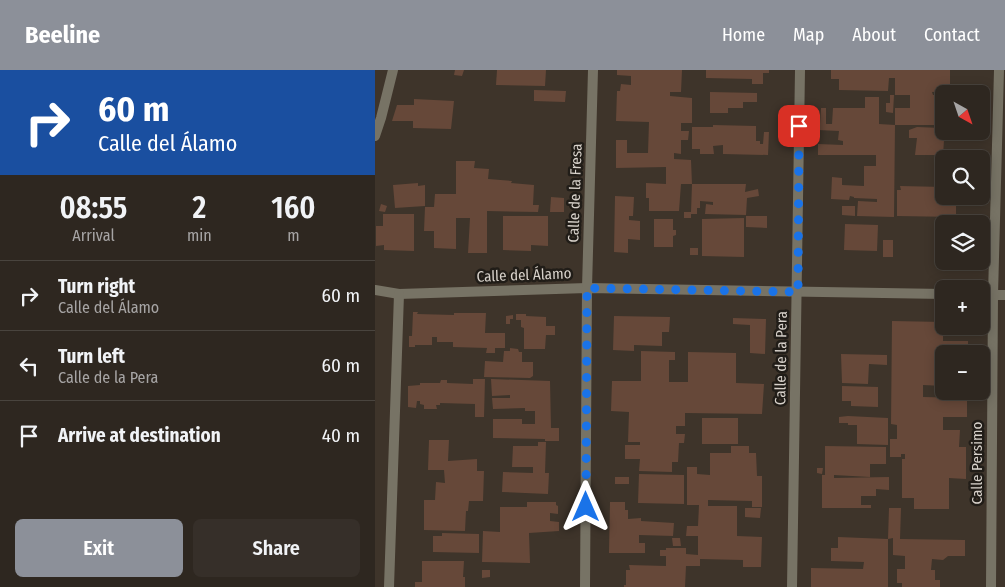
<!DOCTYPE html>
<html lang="en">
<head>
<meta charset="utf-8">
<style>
	:root { --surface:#2e2720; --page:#362f29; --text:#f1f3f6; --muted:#a7a5a5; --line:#49443e; --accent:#8c9099 }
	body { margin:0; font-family:"Fira Sans Condensed",sans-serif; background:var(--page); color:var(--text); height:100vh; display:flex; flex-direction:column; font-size:19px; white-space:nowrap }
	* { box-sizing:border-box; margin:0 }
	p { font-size:16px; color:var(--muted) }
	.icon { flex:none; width:28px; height:28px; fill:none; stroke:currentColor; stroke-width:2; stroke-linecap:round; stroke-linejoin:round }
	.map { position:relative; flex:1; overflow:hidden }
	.panel { display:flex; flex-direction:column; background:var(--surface); width:375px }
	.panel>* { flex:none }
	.guide { background:#1a4fa0; color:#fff; overflow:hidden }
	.needle { width:32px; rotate:140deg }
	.buttons { position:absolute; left:560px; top:15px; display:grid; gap:10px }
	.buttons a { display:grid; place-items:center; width:55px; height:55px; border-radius:8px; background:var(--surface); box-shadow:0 2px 12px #0003,0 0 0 1px var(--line); font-size:25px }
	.pin { position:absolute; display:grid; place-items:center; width:42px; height:42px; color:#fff; margin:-21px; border-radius:10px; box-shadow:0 2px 8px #0006 }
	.me { position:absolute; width:55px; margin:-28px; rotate:0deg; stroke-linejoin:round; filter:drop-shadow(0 0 4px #0008) }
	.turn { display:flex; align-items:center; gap:18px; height:105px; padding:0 15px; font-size:22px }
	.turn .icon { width:65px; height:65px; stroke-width:2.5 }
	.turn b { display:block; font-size:35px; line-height:42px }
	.eta { display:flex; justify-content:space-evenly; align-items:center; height:85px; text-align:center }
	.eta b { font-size:30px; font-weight:600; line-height:35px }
	.button { display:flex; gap:10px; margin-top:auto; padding:10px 15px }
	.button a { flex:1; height:58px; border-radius:8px; background:var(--accent); color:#fff; font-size:20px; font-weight:600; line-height:58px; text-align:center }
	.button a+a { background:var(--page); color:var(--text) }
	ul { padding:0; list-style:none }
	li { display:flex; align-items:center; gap:15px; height:70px; padding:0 15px; border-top:1px solid var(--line) }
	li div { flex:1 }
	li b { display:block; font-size:19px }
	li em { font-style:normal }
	header { display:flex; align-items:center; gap:30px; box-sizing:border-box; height:70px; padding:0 25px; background:var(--accent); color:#fff }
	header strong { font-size:24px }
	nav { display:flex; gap:28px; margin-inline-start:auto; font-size:18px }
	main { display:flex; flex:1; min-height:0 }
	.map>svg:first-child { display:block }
	.building { fill:#664839 }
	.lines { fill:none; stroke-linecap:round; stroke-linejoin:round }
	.minor { stroke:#777365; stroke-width:10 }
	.route { stroke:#1a73e8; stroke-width:9; stroke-dasharray:0 16.2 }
	.labels { text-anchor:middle; stroke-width:5; stroke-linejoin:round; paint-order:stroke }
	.street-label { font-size:15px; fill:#d8d2cb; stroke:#211d18 }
</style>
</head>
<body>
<header>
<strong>Beeline</strong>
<nav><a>Home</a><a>Map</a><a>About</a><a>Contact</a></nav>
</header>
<main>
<section class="panel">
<div class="guide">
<div class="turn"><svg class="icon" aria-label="right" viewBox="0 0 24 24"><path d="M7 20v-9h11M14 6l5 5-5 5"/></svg><div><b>60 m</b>Calle del Álamo</div></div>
</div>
<div class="eta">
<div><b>08:55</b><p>Arrival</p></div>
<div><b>2</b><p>min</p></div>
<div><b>160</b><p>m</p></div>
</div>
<ul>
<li><svg class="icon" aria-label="right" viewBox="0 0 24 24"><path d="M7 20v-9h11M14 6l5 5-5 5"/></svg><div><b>Turn right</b><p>Calle del Álamo</p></div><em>60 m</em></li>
<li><svg class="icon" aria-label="left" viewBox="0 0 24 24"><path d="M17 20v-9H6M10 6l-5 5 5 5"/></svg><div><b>Turn left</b><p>Calle de la Pera</p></div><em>60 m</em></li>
<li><svg class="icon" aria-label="arrive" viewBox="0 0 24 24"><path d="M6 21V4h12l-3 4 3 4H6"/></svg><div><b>Arrive at destination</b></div><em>40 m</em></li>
</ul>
<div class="button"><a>Exit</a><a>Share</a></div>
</section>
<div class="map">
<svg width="630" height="517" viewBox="0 0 630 517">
	<rect width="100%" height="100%" fill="#3e342a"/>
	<g class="building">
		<polygon points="80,0 89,0 87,6 79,5"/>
		<polygon points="122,0 171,0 170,16 121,15"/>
		<polygon points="242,0 307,0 306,22 295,22 295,26 317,28 317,53 306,53 306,61 314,61 313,70 306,70 306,84 299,83 299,89 316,90 317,114 306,114 304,141 274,141 274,128 271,128 271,113 291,114 291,97 241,98 241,70 252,70 252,83 273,83 274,52 241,51 242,21 245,21 246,14 256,15 256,6 242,5"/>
		<polygon points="331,0 394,0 394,3 388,3 388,14 377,14 377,9 331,8"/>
		<polygon points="456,0 575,0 575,21 557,22 558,25 568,25 568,55 520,55 520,38 535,38 535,25 520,25 520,8 514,8 513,21 464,20 464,9 456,9"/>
		<polygon points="159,20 191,21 190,32 159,31"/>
		<polygon points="335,22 382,23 382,32 368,32 368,38 353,38 353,43 335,43"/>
		<polygon points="515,25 519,25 518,43 511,42 511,33 515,33"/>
		<polygon points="490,27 504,27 504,54 520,55 519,147 482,146 483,131 502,132 502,129 479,128 479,127 475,126 474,130 456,129 457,107 467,108 467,115 489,116 489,96 501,96 501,85 443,85 443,74 468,75 468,71 463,70 464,61 443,60 443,53 445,53 446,38 451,38 451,54 457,54 458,38 490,38"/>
		<polygon points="39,29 79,31 76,59 38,58 38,51 17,51 22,35 39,35"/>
		<polygon points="338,55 381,56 381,71 385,71 385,74 388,74 389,62 394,62 393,85 348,84 348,75 338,76 339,84 325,84 325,79 317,79 317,57 338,57"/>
		<polygon points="542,57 566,58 566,70 569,70 568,85 540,85 542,68 534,68 534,60"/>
		<polygon points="81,91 100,91 99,98 114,99 113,109 137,111 136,113 159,115 158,135 164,135 163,142 112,141 112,183 93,183 95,148 81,148 81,179 59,178 59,161 49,161 50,137 59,137 60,124 81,124"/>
		<polygon points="43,113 43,116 50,115 50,136 20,138 18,115"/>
		<polygon points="317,114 371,114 370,122 383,119 384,126 372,128 371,145 330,144 331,134 338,135 338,132 325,131 325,138 322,138 322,144 316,144 316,148 309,148 309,142 316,142"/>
		<polygon points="525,116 569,117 569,126 592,126 592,130 581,129 581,147 522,146 522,120 526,120"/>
		<polygon points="240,126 259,127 258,146 254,146 254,150 265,151 265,170 253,169 253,183 239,182"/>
		<polygon points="176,127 189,128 189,142 175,142"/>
		<polygon points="6,134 12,136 10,142 4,141"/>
		<polygon points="467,136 480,136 480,146 467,145"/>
		<polygon points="8,144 39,144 39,181 9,180 9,175 1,176 1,156 8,156"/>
		<polygon points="128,146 173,146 173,176 156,175 156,181 128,180"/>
		<polygon points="371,146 392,146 392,158 371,157"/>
		<polygon points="369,148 369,187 327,186 327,149"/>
		<polygon points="279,149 298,149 298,160 301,160 301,165 298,166 298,177 279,177"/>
		<polygon points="470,154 503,155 502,181 469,180"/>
		<rect x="508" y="170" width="10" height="17"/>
		<rect x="315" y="178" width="8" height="7"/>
		<polygon points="38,242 43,242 42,244 79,245 79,243 111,243 110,263 130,263 130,278 120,278 120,283 111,283 112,278 78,277 78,272 62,272 62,267 57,267 57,275 40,275 40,277 34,277 34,266 37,266"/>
		<polygon points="141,244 151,244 151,246 171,247 171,256 180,256 180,265 171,265 170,279 149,279 149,258 146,257 146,250 141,250"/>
		<polygon points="138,245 138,249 135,249 135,254 131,254 131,246"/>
		<polygon points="239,246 295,247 294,262 287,262 287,276 259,275 259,281 238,280"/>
		<polygon points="358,248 391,249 390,284 375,283 375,255 358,254"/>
		<polygon points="517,251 568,252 568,271 593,271 593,284 569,284 569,316 548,315 548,327 592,328 592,347 568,347 568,360 585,360 584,377 591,377 591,409 574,408 574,439 539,439 539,428 527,428 527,389 530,389 530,384 526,384 526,387 515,387 515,369 522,369 522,355 516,354"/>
		<polygon points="135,278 143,279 144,282 147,282 147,292 158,292 158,306 155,308 109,307 110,291 128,292 129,281 135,281"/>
		<polygon points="266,281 300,282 300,290 294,290 294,312 313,312 313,282 361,283 361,313 389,314 387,344 310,343 310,356 301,356 301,364 310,364 309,373 304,373 303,392 297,392 297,402 264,401 265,389 250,389 250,375 265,375 265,372 253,372 254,342 236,341 237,311 266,311"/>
		<polygon points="466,284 512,285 512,295 494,294 493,314 467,313"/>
		<polygon points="98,309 110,309 109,347 100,347 100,334 65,333 65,335 61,335 62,339 49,339 49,335 45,334 45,331 42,331 41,338 33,337 33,316 45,315 45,313 65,313 66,310 72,310 72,313 98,314"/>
		<polygon points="116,309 175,311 176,358 184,358 184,371 170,371 170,369 118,368 118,349 147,349 147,354 160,354 160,341 150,341 150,338 118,339 117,328 135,328 135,325 117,326"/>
		<polygon points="467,316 503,317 503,337 476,336 476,331 467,331"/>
		<polygon points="473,346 513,348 513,375 482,374 482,355 473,355 473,353 464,353 464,347"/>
		<rect x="327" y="348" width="36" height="26"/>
		<polygon points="54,370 74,370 73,391 102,389 102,401 109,401 108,431 94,431 93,441 91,441 90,461 49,460 49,430 60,430 61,412 70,413 69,400 53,400"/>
		<polygon points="163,372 171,372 170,403 174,403 173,424 127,422 128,402 158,403 158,397 137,397 138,376 163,376"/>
		<polygon points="356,376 374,376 374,383 381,383 382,406 387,406 387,437 377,437 377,431 333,430 333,436 362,436 362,466 387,467 386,497 368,497 368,490 325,489 325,496 311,496 310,517 249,517 249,515 251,515 251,500 255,500 254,495 291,496 291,486 285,486 285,480 291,480 291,478 311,478 311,484 323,485 323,466 311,466 312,456 323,456 324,435 312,435 312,397 322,397 322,404 335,405 335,383 356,383"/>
		<polygon points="450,376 511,377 511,394 495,394 495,407 459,405 459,408 514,407 514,420 501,419 501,426 486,426 486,435 496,435 496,438 447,438 447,405 450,405"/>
		<polygon points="442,398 448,398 447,404 442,403"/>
		<polygon points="264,404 309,405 309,434 263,433"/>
		<rect x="240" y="407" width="14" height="7"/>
		<polygon points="152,432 181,432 181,435 183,436 183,444 175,443 175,451 184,452 184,461 154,463 155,493 107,492 108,461 125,462 125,437 152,437"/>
		<polygon points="235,432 250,432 250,440 253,440 253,449 266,448 266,451 299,453 298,466 264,465 264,473 270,473 270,483 234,483"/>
		<polygon points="370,438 386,438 385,448 370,447"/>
		<polygon points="514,438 526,438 525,469 590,470 590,486 573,486 568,490 557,489 556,500 560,500 560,510 565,510 565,517 527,517 527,513 522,513 522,499 530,499 530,486 518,485 518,468 513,469"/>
		<polygon points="67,463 104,464 104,483 58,482 58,466 67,466"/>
		<polygon points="463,467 513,469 513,517 436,517 436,498 488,499 489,492 456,491 456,478 463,478"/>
		<polygon points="297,468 305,468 306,476 298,476"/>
		<polygon points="47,491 89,491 88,507 90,507 90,517 40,517 40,512 47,512"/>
		<polygon points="107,500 115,500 115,507 107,508"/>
	</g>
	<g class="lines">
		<g class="minor">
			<polyline points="0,66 6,48 18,0"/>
			<polyline points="0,220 24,224 212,218 569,224"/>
			<polyline points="606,225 630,225"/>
			<polyline points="14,517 24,224"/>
			<polyline points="210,517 212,218 218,0"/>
			<polyline points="417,517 425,0"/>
			<polyline points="616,517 618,225 624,0"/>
		</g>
	</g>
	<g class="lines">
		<polyline class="route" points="211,437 212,218 423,222 424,56"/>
	</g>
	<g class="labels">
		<g class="street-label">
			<text transform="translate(200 123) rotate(-88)" y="5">Calle de la Fresa</text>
			<text transform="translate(149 205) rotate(-2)" y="5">Calle del Álamo</text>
			<text transform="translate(406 288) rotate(-89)" y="5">Calle de la Pera</text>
			<text transform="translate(602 393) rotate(-90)" y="5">Calle Persimo</text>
		</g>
	</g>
</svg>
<div class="buttons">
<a><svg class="needle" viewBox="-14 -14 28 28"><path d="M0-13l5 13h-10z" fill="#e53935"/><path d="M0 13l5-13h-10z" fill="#a7a5a5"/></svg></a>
<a><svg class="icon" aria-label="search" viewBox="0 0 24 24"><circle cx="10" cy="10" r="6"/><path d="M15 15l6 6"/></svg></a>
<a><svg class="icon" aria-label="layers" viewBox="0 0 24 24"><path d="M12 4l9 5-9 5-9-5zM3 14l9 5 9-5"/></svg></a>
<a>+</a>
<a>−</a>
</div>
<div class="pin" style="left:424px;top:56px;background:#d93025"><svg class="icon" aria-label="arrive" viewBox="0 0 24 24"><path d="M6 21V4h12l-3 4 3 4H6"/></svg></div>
<svg class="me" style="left:211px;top:437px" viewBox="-20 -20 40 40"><path d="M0-17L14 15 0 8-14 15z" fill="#1a73e8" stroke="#fff" stroke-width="4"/></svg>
</div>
</main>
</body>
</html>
